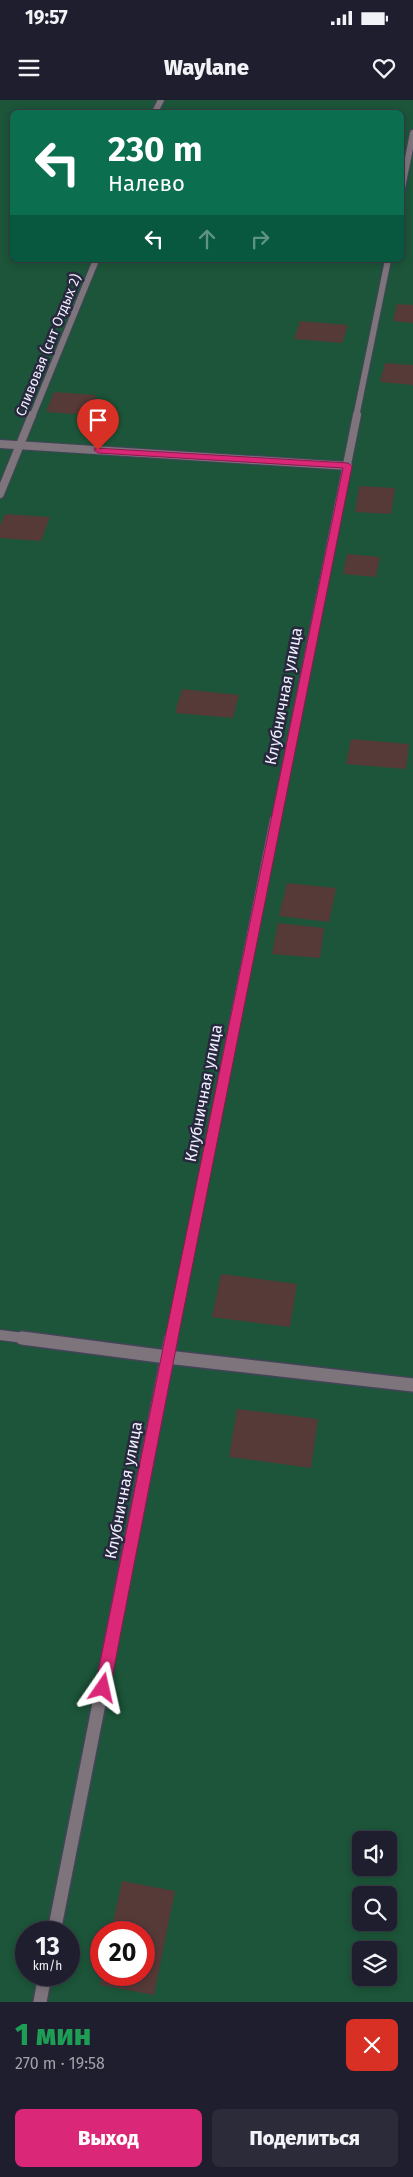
<!DOCTYPE html>
<html lang="ru">
<head>
<meta charset="utf-8">
<style>
	:root { --surface:#1e1e2e; --page:#2b2b3a; --text:#f1f3f6; --muted:#a1a2aa; --line:#3c3c4a; --accent:#db2777 }
	body { margin:0; font-family:"Fira Sans",sans-serif; background:var(--page); color:var(--text); height:100vh; display:flex; flex-direction:column; font-size:19px; white-space:nowrap }
	* { box-sizing:border-box; margin:0 }
	p { font-size:16px; color:var(--muted) }
	.icon { flex:none; width:28px; height:28px; fill:none; stroke:currentColor; stroke-width:2; stroke-linecap:round; stroke-linejoin:round }
	.map { position:relative; height:1902px; overflow:hidden }
	.details { display:flex; flex-direction:column; background:var(--surface); flex:1 }
	.details>* { flex:none }
	.banner { position:absolute; left:10px; top:10px; width:394px; height:152px; border-radius:8px; box-shadow:0 2px 8px #0003,0 0 0 1px var(--line); background:#0b6e4f; color:#fff; overflow:hidden }
	.tools { position:absolute; left:352px; top:1731px; display:grid; gap:10px }
	.tools a { display:grid; place-items:center; width:45px; height:45px; border-radius:8px; background:var(--surface); box-shadow:0 2px 8px #0003,0 0 0 1px var(--line); font-size:25px }
	.speed { position:absolute; left:15px; top:1821px; display:flex; gap:10px; font-size:25px; font-weight:700; text-align:center }
	.speed>* { display:grid; place-content:center; width:65px; height:65px; border-radius:50%; background:var(--surface); box-shadow:0 2px 8px #0003,0 0 0 1px var(--line); line-height:1 }
	.speed small { font-size:12px; font-weight:400 }
	.speed .limit { border:8px solid #d22; background:#fff; color:#111 }
	.pin { position:absolute; display:grid; place-items:center; width:42px; height:42px; color:#fff; margin:-51px -21px; border-radius:50% 50% 50% 0; rotate:-45deg; box-shadow:0 0 5px #0007 }
	.pin .icon { rotate:45deg }
	.me { position:absolute; width:55px; margin:-28px; rotate:11deg; stroke-linejoin:round; filter:drop-shadow(0 0 4px #0008) }
	.turn { display:flex; align-items:center; gap:18px; height:105px; padding:0 15px; font-size:22px }
	.turn .icon { width:65px; height:65px; stroke-width:2.5 }
	.turn b { display:block; font-size:35px; line-height:42px }
	.lanes { display:flex; align-items:center; height:48px; padding:0 15px; background:#0003; justify-content:center; gap:25px; direction:ltr }
	.lanes .off { opacity:.35 }
	.round { display:grid; place-items:center; flex:none; width:52px; height:52px; border-radius:8px; background:var(--page) }
	.summary { display:flex; align-items:center; justify-content:space-between; height:85px; padding:0 15px }
	h1 { font-size:30px; font-weight:800; line-height:38px; color:#1e9e55 }
	.primary-button { display:flex; gap:10px; margin-top:auto; padding:10px 15px }
	.primary-button a { flex:1; height:58px; border-radius:8px; background:var(--accent); color:#fff; font-size:20px; font-weight:800; line-height:58px; text-align:center }
	.primary-button a+a { background:var(--page); color:var(--text) }
	.status { display:flex; justify-content:space-between; align-items:center; height:35px; padding:0 25px; background:var(--surface); direction:ltr }
	.status svg { height:14px; fill:currentColor }
	header { display:flex; justify-content:space-between; align-items:center; height:65px; padding:0 15px; background:var(--surface); font-size:22px; font-weight:800 }
	.map>svg:first-child { display:block }
	.green { fill:#1c5539; fill-rule:evenodd }
	.building { fill:#553a37 }
	.lines { fill:none; stroke-linecap:round; stroke-linejoin:round }
	.lane-far3-casing { stroke:#444459; stroke-width:8 }
	.lane-far2-casing { stroke:#444459; stroke-width:10 }
	.lane-far1-casing { stroke:#444459; stroke-width:12 }
	.lane-casing { stroke:#444459; stroke-width:16 }
	.lane-far3 { stroke:#7e747c; stroke-width:6 }
	.lane-far2 { stroke:#7e747c; stroke-width:8 }
	.lane-far1 { stroke:#7e747c; stroke-width:10 }
	.lane { stroke:#7e747c; stroke-width:13 }
	.route { fill:#db2777; stroke:#8e194d }
	.labels { text-anchor:middle; stroke-width:5; stroke-linejoin:round; paint-order:stroke }
	.far-street-label { font-size:14px; fill:#efeffe; stroke:#28283e }
	.street-label { font-size:16px; fill:#efeffe; stroke:#28283e }
</style>
</head>
<body>
<div class="status"><b>19:57</b><svg viewBox="0 0 49 12"><path d="M0 12V9h3v3zM5 12V6h3v6zM10 12V3h3v9zM15 12V0h3v12zM26 1h20v11H26zM47 4h2v5h-2z"/></svg></div>
<header><svg class="icon" aria-label="menu" viewBox="0 0 24 24"><path d="M4 6h16M4 12h16M4 18h16"/></svg>Waylane<svg class="icon" aria-label="heart" viewBox="0 0 24 24"><path d="M12 20l-8-8c-3-5 5-10 8-4 3-6 11-1 8 4z"/></svg></header>
<div class="map">
<svg width="413" height="1902" viewBox="0 0 413 1902">
	<rect width="100%" height="100%" fill="#28283e"/>
	<path class="green" d="M0,0H413V1902H0ZM12,12H401V160H12ZM361,1740H389V1768H361ZM361,1795H389V1822H361ZM26,1832H69V1875H26ZM101,1832H144V1875H101ZM361,1850H389V1878H361Z"/>
	<g class="building">
		<polygon points="397,204 413,205 413,223 393,221"/>
		<polygon points="300,221 348,225 342,243 294,239"/>
		<polygon points="385,263 413,265 413,285 380,282"/>
		<polygon points="54,292 96,295 89,315 46,312"/>
		<polygon points="359,386 395,388 391,414 355,412"/>
		<polygon points="5,414 50,417 41,441 0,438 0,426"/>
		<polygon points="347,454 380,457 376,477 343,474"/>
		<polygon points="182,589 239,595 233,618 175,613"/>
		<polygon points="351,639 409,644 406,669 346,664"/>
		<polygon points="287,783 336,788 329,822 279,816"/>
		<polygon points="278,823 324,828 320,858 272,854"/>
		<polygon points="221,1174 297,1184 290,1227 212,1217"/>
		<polygon points="237,1309 318,1319 311,1368 229,1357"/>
		<polygon points="122,1781 175,1791 154,1895 100,1885 102,1875 144,1875 144,1832 111,1832"/>
	</g>
	<g class="lines">
		<g class="lane-far3-casing">
			<g id="lane-far3">
				<polyline points="155,12 161,0"/>
				<polyline points="401,93 413,33"/>
				<polyline points="32,317 96,160"/>
				<polyline points="356,317 388,160"/>
			</g>
		</g>
		<g class="lane-far2-casing">
			<g id="lane-far2">
				<polyline points="0,344 348,366"/>
				<polyline points="0,394 32,315"/>
				<polyline points="275,721 357,315"/>
			</g>
		</g>
		<g class="lane-far1-casing">
			<g id="lane-far1">
				<polyline points="0,1235 32,1239"/>
				<polyline points="171,1239 275,720"/>
			</g>
		</g>
		<g class="lane-casing">
			<g id="lane">
				<polyline points="22,1238 167,1257 413,1285"/>
				<polyline points="54,1832 171,1238"/>
				<polyline points="40,1902 45,1875"/>
			</g>
		</g>
		<use href="#lane-far3" class="lane-far3"/>
		<use href="#lane-far2" class="lane-far2"/>
		<use href="#lane-far1" class="lane-far1"/>
		<use href="#lane" class="lane"/>
	</g>
	<polygon class="route" points="95,348 348,363 352,366 178,1238 110,1588 108,1593 103,1595 97,1593 95,1588 165,1238 343,368 98,353 94,350"/>
	<g class="labels">
		<g class="far-street-label">
			<text transform="translate(48 245) rotate(-68)" y="5">Сливовая (снт Отдых 2)</text>
		</g>
		<g class="street-label">
			<text transform="translate(283 596) rotate(-79)" y="6">Клубничная улица</text>
			<text transform="translate(203 993) rotate(-79)" y="6">Клубничная улица</text>
			<text transform="translate(123 1390) rotate(-79)" y="6">Клубничная улица</text>
		</g>
	</g>
</svg>
<div class="tools">
<a><svg class="icon" aria-label="sound" viewBox="0 0 24 24"><path d="M4 9h4l5-4v14l-5-4H4zM17 9q2 3 0 6"/></svg></a>
<a><svg class="icon" aria-label="search" viewBox="0 0 24 24"><circle cx="10" cy="10" r="6"/><path d="M15 15l6 6"/></svg></a>
<a><svg class="icon" aria-label="layers" viewBox="0 0 24 24"><path d="M12 4l9 5-9 5-9-5zM3 14l9 5 9-5"/></svg></a>
</div>
<div class="speed"><div>13<small>km/h</small></div><div class="limit">20</div></div>
<div class="pin" style="left:98px;top:350px;background:#d93025"><svg class="icon" aria-label="arrive" viewBox="0 0 24 24"><path d="M6 21V4h12l-3 4 3 4H6"/></svg></div>
<svg class="me" style="left:103px;top:1588px" viewBox="-20 -20 40 40"><path d="M0-17L14 15 0 8-14 15z" fill="#db2777" stroke="#fff" stroke-width="4"/></svg>
<div class="banner">
<div class="turn"><svg class="icon" aria-label="left" viewBox="0 0 24 24"><path d="M17 20v-9H6M10 6l-5 5 5 5"/></svg><div><b>230 m</b>Налево</div></div>
<div class="lanes"><svg class="icon" aria-label="left" viewBox="0 0 24 24"><path d="M17 20v-9H6M10 6l-5 5 5 5"/></svg><svg class="icon off" aria-label="ahead" viewBox="0 0 24 24"><path d="M12 20V5M6 11l6-6 6 6"/></svg><svg class="icon off" aria-label="right" viewBox="0 0 24 24"><path d="M7 20v-9h11M14 6l5 5-5 5"/></svg></div>
</div>
</div>
<section class="details">
<div class="summary"><div><h1>1 мин</h1><p>270 m · 19:58</p></div><a class="round" style="background:#d93025;color:#fff"><svg class="icon" aria-label="close" viewBox="0 0 24 24"><path d="M6 6l12 12M18 6L6 18"/></svg></a></div>
<div class="primary-button"><a>Выход</a><a>Поделиться</a></div>
</section>
</body>
</html>
